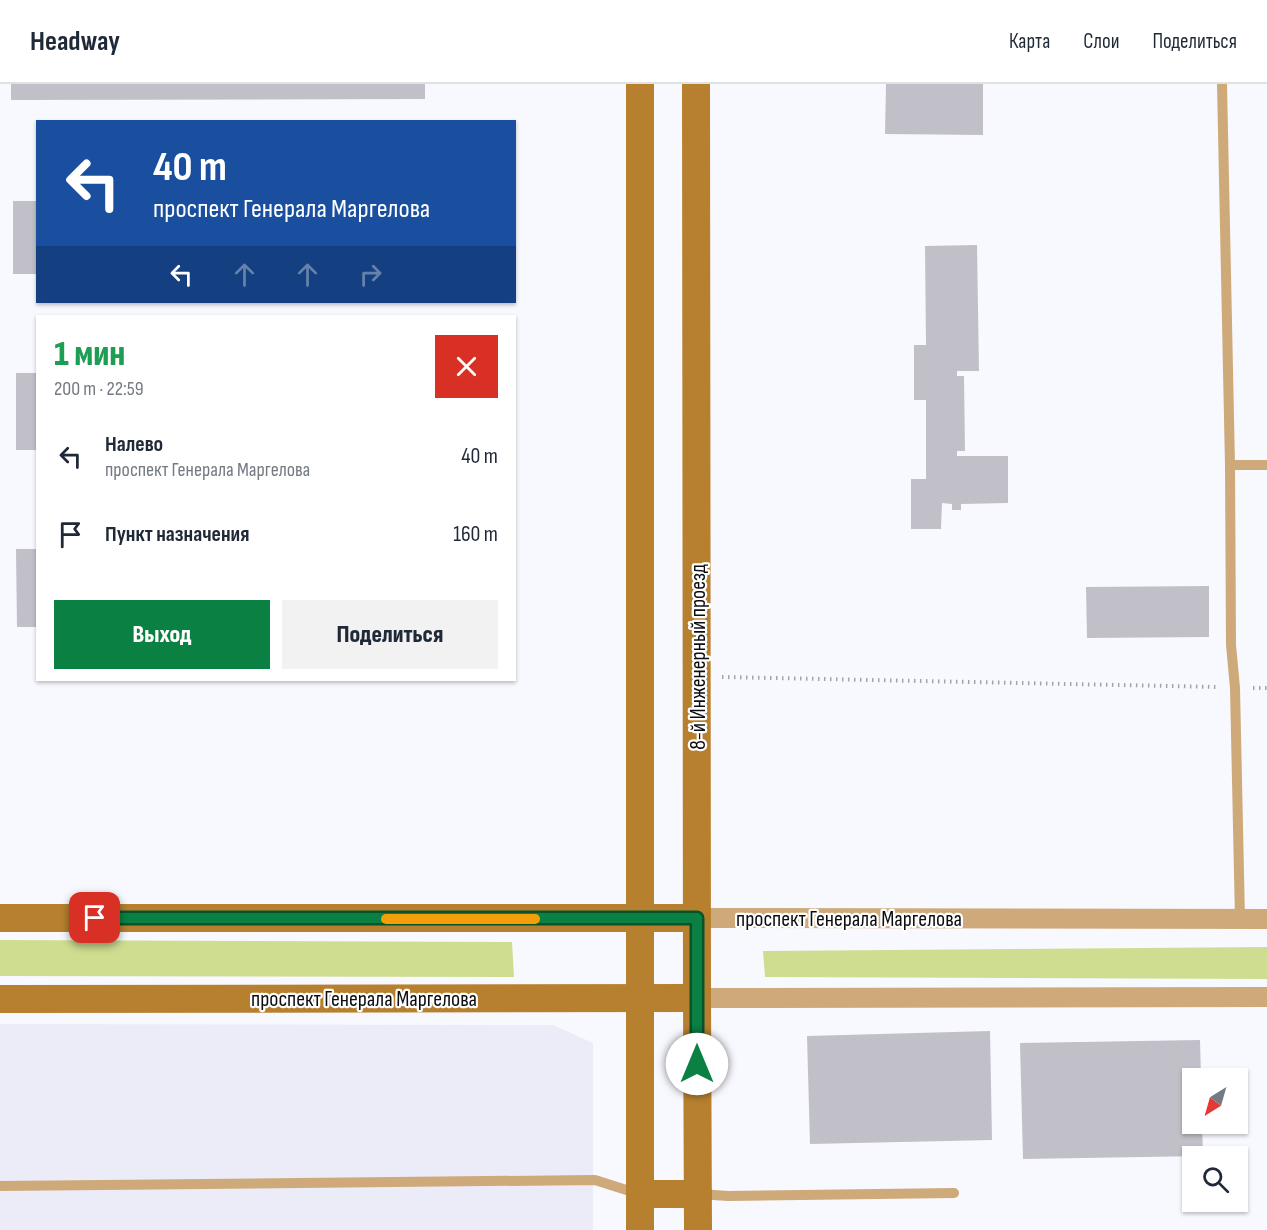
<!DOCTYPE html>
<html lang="ru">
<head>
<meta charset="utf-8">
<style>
	:root { --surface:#fff; --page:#f2f2f3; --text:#1f2937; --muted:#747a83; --line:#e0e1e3; --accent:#0b8043 }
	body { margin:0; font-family:"Sofia Sans Condensed",sans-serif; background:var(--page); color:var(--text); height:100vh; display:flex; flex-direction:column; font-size:22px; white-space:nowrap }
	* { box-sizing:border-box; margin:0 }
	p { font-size:20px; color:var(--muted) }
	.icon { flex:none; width:33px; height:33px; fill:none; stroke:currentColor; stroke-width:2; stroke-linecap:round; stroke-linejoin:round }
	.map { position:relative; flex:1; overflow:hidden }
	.panel { position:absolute; left:36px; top:231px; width:480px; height:366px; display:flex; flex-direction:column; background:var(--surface); border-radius:0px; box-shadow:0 2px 4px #0004 }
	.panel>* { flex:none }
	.top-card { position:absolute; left:36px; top:36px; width:480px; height:183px; border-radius:0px; box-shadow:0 2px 4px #0004; background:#1a4fa0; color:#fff; overflow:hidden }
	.needle { width:39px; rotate:217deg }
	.tools { position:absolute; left:1182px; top:984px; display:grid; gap:12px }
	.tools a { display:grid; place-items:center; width:66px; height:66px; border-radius:0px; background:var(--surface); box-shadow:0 2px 4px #0004; font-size:30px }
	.pin { position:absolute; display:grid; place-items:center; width:51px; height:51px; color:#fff; margin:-26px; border-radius:12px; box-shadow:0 3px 9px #0006 }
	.me { position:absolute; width:66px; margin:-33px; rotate:0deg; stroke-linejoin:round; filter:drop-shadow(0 0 4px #0008) }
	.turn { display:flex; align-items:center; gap:21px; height:126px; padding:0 18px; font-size:27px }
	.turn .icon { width:78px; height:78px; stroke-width:2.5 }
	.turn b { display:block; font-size:42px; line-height:51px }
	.lanes { display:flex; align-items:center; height:57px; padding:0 18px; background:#0003; justify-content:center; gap:30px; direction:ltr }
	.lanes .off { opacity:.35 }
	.round { display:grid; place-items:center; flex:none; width:63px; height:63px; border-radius:0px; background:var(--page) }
	.summary { display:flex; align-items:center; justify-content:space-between; height:102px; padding:0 18px }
	h1 { font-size:36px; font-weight:800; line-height:45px; color:#1e9e55 }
	.action { display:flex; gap:12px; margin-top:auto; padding:12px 18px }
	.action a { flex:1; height:69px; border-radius:0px; background:var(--accent); color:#fff; font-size:24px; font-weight:800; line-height:69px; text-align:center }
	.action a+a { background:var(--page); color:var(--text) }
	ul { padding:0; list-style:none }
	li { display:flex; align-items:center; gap:18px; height:78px; padding:0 18px }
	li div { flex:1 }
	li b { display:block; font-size:22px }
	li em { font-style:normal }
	header { display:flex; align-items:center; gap:36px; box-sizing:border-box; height:84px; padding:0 30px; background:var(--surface); border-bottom:2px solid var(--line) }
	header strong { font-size:28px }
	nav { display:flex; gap:33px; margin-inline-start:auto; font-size:21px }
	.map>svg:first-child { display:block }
	.built { fill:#ecebf8 }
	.green { fill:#cfdd90 }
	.building { fill:#c1c0c8 }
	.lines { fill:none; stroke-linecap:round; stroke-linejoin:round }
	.path { stroke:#a3a3a9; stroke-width:4; stroke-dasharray:1.5 4.5; stroke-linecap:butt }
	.lane { stroke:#cea979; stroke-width:10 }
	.street { stroke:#cea979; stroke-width:20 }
	.secondary { stroke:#b7802f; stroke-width:28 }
	.route-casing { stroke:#07532c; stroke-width:15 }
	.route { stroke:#0b8043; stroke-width:10 }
	.slow { stroke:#f59e0b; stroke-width:10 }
	.labels { text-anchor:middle; stroke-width:4.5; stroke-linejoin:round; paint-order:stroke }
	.street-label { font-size:22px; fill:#0d0d10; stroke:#fff }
</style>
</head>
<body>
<header>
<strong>Headway</strong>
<nav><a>Карта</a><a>Слои</a><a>Поделиться</a></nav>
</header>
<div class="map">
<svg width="1267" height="1146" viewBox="0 0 1267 1146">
	<rect width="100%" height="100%" fill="#f8f8ff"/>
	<polygon class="built" points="0,940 553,941 593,959 593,1146 0,1146"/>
	<g class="green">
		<polygon points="0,856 512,858 514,893 0,892"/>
		<polygon points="1267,863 1267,895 765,893 763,867"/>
	</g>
	<g class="building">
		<polygon points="11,0 425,0 425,15 11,16"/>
		<polygon points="886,0 983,0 983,51 885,50"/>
		<rect x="13" y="117" width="25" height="73"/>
		<polygon points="977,161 979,287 957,287 957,292 964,292 965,367 957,367 957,372 1008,372 1008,419 961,420 961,426 952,426 952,420 942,419 941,445 911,445 911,395 926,395 926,316 914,316 914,261 926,261 925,162"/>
		<rect x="16" y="289" width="22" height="77"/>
		<polygon points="16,465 38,465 38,543 17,543"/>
		<polygon points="1209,502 1209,553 1087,554 1086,503"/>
		<polygon points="990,947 992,1056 810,1060 807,952"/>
		<polygon points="1200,956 1201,994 1192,994 1192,1040 1202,1040 1203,1072 1023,1075 1020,959"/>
	</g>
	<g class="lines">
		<g class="path">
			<polyline points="722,593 1218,603"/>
			<polyline points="1253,604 1267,604"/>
		</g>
		<g class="lane">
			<polyline points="1222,0 1230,381 1231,561 1235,604 1240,835"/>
			<polyline points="1230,381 1267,381"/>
			<polyline points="0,1102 595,1096 639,1110"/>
			<polyline points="699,1110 728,1112 954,1109"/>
		</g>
		<g class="street">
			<polyline points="697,834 1267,835"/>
			<polyline points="697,914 1267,913"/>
		</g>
		<g class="secondary">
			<polyline points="640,0 640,1146"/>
			<polyline points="696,0 697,914 698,1146"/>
			<polyline points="0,834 697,834"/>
			<polyline points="0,915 697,914"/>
			<polyline points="640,1110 698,1110"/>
		</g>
	</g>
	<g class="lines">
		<g class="route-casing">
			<polyline id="route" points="95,834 697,834 697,980"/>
		</g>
		<use href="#route" class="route"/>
		<polyline class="slow" points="386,835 535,835"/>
	</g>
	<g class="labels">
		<g class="street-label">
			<text transform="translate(697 573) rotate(-90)" y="8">8-й Инженерный проезд</text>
			<text x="849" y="842">проспект Генерала Маргелова</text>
			<text x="364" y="922">проспект Генерала Маргелова</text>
		</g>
	</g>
</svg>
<div class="tools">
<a><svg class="needle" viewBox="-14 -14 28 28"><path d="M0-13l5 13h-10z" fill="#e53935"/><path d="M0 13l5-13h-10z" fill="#747a83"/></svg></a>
<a><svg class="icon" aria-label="search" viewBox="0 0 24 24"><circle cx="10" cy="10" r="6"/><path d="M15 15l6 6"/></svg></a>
</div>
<div class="pin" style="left:95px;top:834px;background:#d93025"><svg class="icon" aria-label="arrive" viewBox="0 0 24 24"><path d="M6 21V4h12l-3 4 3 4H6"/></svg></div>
<svg class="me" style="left:697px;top:980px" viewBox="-20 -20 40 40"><circle r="19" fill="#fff"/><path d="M0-13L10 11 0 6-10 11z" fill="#0b8043"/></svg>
<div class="top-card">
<div class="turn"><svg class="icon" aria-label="left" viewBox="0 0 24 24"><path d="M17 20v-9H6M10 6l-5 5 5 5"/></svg><div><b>40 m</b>проспект Генерала Маргелова</div></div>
<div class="lanes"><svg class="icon" aria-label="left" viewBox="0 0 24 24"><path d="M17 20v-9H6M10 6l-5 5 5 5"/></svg><svg class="icon off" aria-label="ahead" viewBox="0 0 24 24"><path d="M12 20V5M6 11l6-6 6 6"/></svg><svg class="icon off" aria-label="ahead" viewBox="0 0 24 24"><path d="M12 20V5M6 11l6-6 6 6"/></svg><svg class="icon off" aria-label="right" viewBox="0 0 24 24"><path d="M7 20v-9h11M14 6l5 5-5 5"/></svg></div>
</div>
<section class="panel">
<div class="summary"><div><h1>1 мин</h1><p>200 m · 22:59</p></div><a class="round" style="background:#d93025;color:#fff"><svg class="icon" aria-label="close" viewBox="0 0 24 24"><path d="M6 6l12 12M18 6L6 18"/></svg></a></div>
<ul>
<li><svg class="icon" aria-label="left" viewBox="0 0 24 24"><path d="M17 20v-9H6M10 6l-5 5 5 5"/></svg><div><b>Налево</b><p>проспект Генерала Маргелова</p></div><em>40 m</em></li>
<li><svg class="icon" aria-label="arrive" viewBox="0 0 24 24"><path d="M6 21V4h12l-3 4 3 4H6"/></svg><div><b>Пункт назначения</b></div><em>160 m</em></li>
</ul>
<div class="action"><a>Выход</a><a>Поделиться</a></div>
</section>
</div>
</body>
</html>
